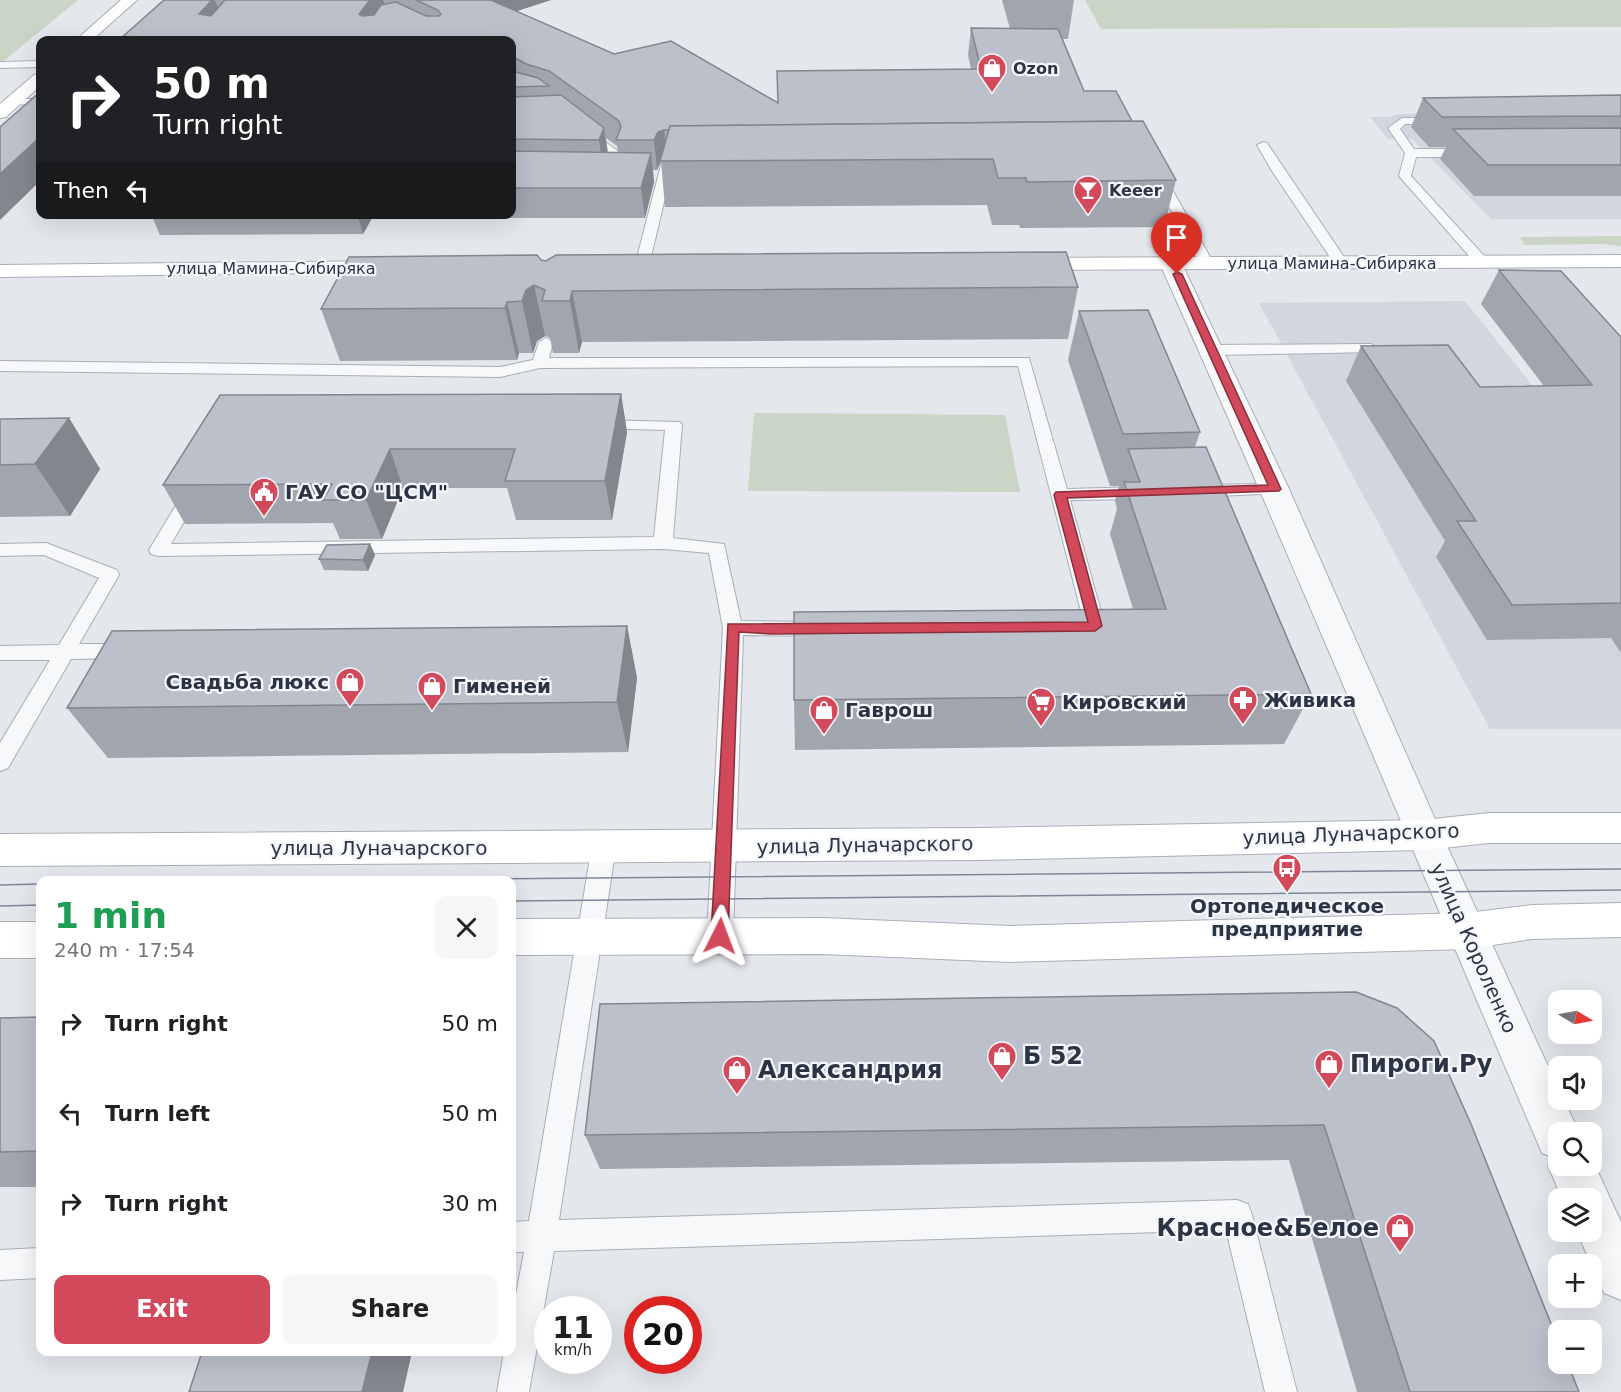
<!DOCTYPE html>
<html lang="en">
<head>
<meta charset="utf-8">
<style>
	:root { --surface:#fff; --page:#f6f6f6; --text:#202124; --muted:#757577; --accent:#d1495b }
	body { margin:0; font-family:"DejaVu Sans",sans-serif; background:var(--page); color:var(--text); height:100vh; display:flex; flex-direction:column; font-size:22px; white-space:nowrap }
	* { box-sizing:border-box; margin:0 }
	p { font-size:20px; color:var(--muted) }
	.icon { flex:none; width:33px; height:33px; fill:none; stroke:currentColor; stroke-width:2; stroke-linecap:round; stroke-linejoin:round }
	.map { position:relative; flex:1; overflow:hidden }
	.panel { position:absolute; left:36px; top:876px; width:480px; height:480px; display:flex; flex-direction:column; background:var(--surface); border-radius:12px; box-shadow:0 6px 24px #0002 }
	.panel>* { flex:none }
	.hud { position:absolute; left:36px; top:36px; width:480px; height:183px; border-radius:12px; box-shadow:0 6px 24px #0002; background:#202124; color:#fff; overflow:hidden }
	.needle { width:39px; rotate:100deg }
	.tools { position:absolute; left:1548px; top:990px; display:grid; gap:12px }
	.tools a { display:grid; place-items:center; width:54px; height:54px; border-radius:12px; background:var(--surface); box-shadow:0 6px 24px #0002; font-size:30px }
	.speed { position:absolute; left:534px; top:1296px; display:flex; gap:12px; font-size:30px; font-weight:700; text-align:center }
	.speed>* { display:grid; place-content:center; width:78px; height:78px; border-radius:50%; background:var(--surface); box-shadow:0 6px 24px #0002; line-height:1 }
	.speed small { font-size:15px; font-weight:400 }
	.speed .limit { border:9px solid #d22; background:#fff; color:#111 }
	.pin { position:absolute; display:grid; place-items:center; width:51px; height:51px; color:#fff; margin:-62px -26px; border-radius:50% 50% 50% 0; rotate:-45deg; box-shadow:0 0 6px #0007 }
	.pin .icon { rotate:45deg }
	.me { position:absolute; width:66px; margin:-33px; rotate:3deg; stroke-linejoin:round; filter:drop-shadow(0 0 4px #0008) }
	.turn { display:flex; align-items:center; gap:21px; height:126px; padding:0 18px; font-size:27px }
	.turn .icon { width:78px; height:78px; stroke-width:2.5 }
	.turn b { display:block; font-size:42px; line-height:51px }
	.then { display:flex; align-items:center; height:57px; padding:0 18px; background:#0003; gap:12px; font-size:22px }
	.round { display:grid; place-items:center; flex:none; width:63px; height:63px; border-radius:12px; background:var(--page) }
	.head { display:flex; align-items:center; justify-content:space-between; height:102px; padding:0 18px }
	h1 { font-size:36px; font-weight:800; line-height:45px; color:#1e9e55 }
	.cta { display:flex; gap:12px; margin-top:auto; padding:12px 18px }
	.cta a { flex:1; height:69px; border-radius:12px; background:var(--accent); color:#fff; font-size:24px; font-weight:800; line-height:69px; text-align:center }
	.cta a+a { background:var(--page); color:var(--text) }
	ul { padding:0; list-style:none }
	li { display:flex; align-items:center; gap:18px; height:90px; padding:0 18px }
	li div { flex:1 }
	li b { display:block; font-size:22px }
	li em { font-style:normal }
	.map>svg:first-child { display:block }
	.built { fill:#d2d6de }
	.green { fill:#c9d6c5 }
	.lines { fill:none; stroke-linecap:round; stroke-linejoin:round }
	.lane-casing { stroke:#a9aeb7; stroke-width:2 }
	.street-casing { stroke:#a9aeb7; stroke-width:2 }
	.secondary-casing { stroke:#a9aeb7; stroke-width:2 }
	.lane { fill:#f7f8fa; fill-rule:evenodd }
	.street { fill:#f7f8fa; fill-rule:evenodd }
	.secondary { fill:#fff; fill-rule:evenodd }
	.tram { stroke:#7d8696; stroke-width:1.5 }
	.wall { fill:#a1a5ae; fill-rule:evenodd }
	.shaded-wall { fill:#83868d }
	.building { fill:#bbc0ca; stroke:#83868d; stroke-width:1.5 }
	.route { fill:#d1495b; stroke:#882f3b; stroke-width:1.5 }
	.labels { text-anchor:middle; stroke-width:4.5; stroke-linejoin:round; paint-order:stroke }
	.far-poi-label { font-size:16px; font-weight:bold; fill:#2b3445; stroke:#f4f6f9; text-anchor:start }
	.far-street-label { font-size:16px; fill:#2b3445; stroke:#f4f6f9 }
	.poi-label { font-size:20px; font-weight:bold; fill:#2b3445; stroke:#f4f6f9; text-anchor:start }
	.street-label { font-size:20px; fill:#2b3445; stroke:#f4f6f9 }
	.near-poi-label { font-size:24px; font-weight:bold; fill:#2b3445; stroke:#f4f6f9; text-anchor:start }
</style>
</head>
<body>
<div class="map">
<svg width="1621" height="1392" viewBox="0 0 1621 1392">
	<rect width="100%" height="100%" fill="#e4e7ec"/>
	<g class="built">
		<polygon points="1621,113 1621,219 1491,219 1412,139 1388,139 1370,117 1389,117 1399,114"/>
		<polygon points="1465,301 1563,424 1621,426 1621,729 1490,729 1259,303"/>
	</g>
	<g class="green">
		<polygon points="0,0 78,0 0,64"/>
		<polygon points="1085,0 1621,0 1621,27 1101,29"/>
		<polygon points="1621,236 1621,246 1602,244 1524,245 1520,237"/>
		<polygon points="754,413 1005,415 1020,492 748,491"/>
	</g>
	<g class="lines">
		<g class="lane-casing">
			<g id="lane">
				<polygon points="40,61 40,67 0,68 0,62"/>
				<polygon points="13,99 40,99 40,105 9,104 8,102"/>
				<polygon points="1402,118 1442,118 1448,121 1442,124 1405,124 1400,129 1414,149 1470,149 1476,153 1470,157 1416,157 1411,176 1487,259 1489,262 1487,265 1477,265 1399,176 1405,153 1388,128"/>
				<polygon points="585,127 623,155 614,179 610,180 604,176 611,156 581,132 579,130"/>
				<polygon points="1263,142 1267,143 1348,263 1346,266 1336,266 1272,171 1257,145"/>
				<polygon points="667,161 677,161 683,165 681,168 672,169 649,265 647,268 637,268 635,265 661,165"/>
				<polygon points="1158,171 1164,175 1214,264 1212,267 1202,267 1200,264 1152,175"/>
				<polygon points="546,338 553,342 549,358 1029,358 1067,489 1143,487 1149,489 1152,493 1149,497 1143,499 1070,500 1105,626 1102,631 1095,633 1077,631 1074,626 1077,621 1083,619 1018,366 540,368 500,377 0,371 0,361 500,367 533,360 539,342"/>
				<polygon points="1371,344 1379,349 1376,352 1212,355 1204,350 1212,345"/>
				<polygon points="598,420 680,422 682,425 673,538 724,544 741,621 822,622 829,624 832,629 829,634 822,636 743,635 733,936 729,944 720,947 711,944 707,936 723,628 709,553 663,549 158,556 151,554 149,550 188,485 200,485 203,489 171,544 654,537 665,430 592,428 590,425 592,422"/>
				<polygon points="1275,484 1281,485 1284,489 1281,493 1195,497 1189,495 1186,491 1189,487 1195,485"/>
				<polygon points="46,543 117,570 119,575 79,644 128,644 135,646 138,651 135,656 128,658 71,659 8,768 0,771 0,743 50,660 0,660 0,646 59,645 99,578 44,555 0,556 0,544"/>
				<polygon points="604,836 612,839 616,846 559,1220 1237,1200 1248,1204 1252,1215 1297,1392 1265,1392 1226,1230 554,1251 529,1392 497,1392 504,1352 512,1352 512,1315 524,1252 512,1252 512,1222 529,1221 592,846 596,839"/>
				<polygon points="40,1248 40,1278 0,1280 0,1250"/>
			</g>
		</g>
		<g class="street-casing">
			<path id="street" d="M1171,258L1179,259L1182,264L1289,489L1442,835L1558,1088V1100H1564L1579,1132H1558V1166H1592V1159L1621,1222V1300L1604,1293L1577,1232H1592V1198H1562L1548,1166L1552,1157L1542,1153C1415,857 1292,558 1160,264L1163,259Z"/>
		</g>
		<g class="secondary-casing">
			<g id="secondary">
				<polygon points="121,0 137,0 92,40 76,40"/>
				<polygon points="40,73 40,86 6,117 0,118 0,104 34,75"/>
				<polygon points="1621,255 1621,267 1025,270 1017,269 1014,264 1017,259 1025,258"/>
				<polygon points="388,261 396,262 399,267 396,272 0,277 0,265"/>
				<polygon points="1489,813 1621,813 1621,843 1489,843 1424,850 980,860 0,866 0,834 980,828 1424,820"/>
				<polygon points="1621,903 1621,937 1532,939 1467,949 1010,962 823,954 512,955 512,919 823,918 1010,926 1467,913 1532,905"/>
				<rect x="0" y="922" width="40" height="36"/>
			</g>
		</g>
		<use href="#lane" class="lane"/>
		<use href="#street" class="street"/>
		<use href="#secondary" class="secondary"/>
		<g class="tram">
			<polyline points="381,880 1621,869"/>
			<polyline points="0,885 40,884"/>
			<polyline points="512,901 1621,890"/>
			<polyline points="0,906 40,905"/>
		</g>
	</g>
	<g class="wall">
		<path d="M164,0H551L517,11L614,54L778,103L777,71L971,69L968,55L971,28L1010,29L1002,0H1074L1068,39H1062L1084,91L1132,121L1176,180L1164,227L1020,228L1019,225H992L987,205L665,207L661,162L657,170H653L654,182L645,218H372L363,234L160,235L151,214H512V40L120,39ZM606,138L617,146L618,152H608Z"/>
		<polygon points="1621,95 1621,196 1474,196 1440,159 1446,147 1429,147 1411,127 1423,98"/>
		<polygon points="541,260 546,261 1078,287 1068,339 582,342 579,353 553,353 550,338 545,336 537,341 533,353 519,353 517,360 340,361 321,309"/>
		<polygon points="1499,270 1621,337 1621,653 1611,638 1487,640 1436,557 1445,541 1346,381 1361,346 1480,387 1544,386 1481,304"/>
		<polygon points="1079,311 1200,432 1195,447 1311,694 1284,744 795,750 794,700 1133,609 1110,534 1117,509 1115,501 1119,486 1110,486 1068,360"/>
		<polygon points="621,394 627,432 612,520 516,520 507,488 403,488 382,539 340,539 333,523 185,524 163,485"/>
		<polygon points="69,418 100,469 70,516 0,517 0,419"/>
		<polygon points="370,544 375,555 368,571 324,570 319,559"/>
		<polygon points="627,626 637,678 628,752 108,758 67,708"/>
		<polygon points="40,1017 40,1187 0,1187 0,1018"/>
		<polygon points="1434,1041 1579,1392 1357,1392 1289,1160 600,1169 585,1135"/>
	</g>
	<g class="shaded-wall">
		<polygon points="212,0 215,0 223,23 199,14"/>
		<polygon points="370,0 383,0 389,20 367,40 359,14"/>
		<polygon points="482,0 551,0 487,21"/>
		<polygon points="604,128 608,157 603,170 599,140"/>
		<polygon points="664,130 667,159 661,161 657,170 654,140 658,132"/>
		<polygon points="40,137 40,181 0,220 0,174"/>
		<polygon points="651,153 654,182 645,218 641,188"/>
		<polygon points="357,214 371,214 372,218 363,234"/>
		<polygon points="534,285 545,336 537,341 533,353 522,301 526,290"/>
		<polygon points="572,291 582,342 579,353 570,301"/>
		<polygon points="507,302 519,353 517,360 505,308"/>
		<polygon points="621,394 627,432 612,520 605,481"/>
		<polygon points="69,418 100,469 70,516 35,464"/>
		<polygon points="390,449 403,488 382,539 366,500"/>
		<polygon points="370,544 375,555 368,571 363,560"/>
		<polygon points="627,626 637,678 628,752 617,702"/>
		<polygon points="512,1048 513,1051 512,1062"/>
		<polygon points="372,1352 412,1352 403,1392 362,1392"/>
	</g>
	<g class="building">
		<polygon points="164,0 212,0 199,14 211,16 225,0 370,0 359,14 362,16 374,15 381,5 396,2 426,16 439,16 441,14 438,10 416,0 491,0 614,54 671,41 778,103 777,71 981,69 971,28 1058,29 1084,91 1116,91 1132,121 670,126 669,130 664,130 658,132 654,140 616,140 621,127 619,121 549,71 526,64 512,56 512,40 101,40 103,39 120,39"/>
		<polygon points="512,69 516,72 538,78 549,86 512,87"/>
		<polygon points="40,92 40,137 0,174 0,127"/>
		<polygon points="561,95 604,128 599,140 512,139 512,97"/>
		<polygon points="1621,95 1621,116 1442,117 1423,98"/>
		<polygon points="1143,121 1176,180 1027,182 1026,178 998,178 993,159 660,161 670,126"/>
		<polygon points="1621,128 1621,165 1488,165 1453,129"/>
		<polygon points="512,151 651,153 641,188 512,188"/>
		<polygon points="1066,252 1078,287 572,291 570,301 542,301 545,290 534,285 526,290 522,301 507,302 505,308 321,309 349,257 537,255 541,260 546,261 556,255"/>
		<polygon points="1499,270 1561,271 1621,337 1621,603 1512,605 1457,521 1476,521 1361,346 1448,345 1480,387 1592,385"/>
		<polygon points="1148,310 1200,432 1123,434 1079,311"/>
		<polygon points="621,394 605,481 505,481 515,449 390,449 366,500 323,500 332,484 163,485 220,395"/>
		<polygon points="69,418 35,464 0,465 0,419"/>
		<polygon points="1206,447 1311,694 794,700 794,612 1166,609 1124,482 1140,482 1128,449"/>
		<polygon points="370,544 363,560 319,559 327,545"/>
		<polygon points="627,626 617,702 67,708 112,631"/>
		<polygon points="1356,992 1397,1008 1434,1041 1471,1124 1558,1341 1558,1364 1568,1364 1579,1392 1410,1392 1324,1125 585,1135 600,1004"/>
		<polygon points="40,1017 40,1151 0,1152 0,1018"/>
		<polygon points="202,1352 372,1352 362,1392 189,1392"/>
	</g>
	<polygon class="route" points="1177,272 1182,274 1281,489 1279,491 1067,498 1102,626 1095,631 772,634 739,632 728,936 725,941 720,944 714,941 711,936 728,624 1088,622 1054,495 1056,492 1268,485 1173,274"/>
	<defs>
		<g id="shop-pin" transform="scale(1.5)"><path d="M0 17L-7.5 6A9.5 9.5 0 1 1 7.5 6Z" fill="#d1495b" stroke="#f4f6f9"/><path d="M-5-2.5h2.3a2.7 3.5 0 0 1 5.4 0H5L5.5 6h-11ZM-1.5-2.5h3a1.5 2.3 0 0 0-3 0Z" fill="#fff"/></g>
		<g id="bar-pin" transform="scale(1.5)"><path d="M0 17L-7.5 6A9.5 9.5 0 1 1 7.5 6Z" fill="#d1495b" stroke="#f4f6f9"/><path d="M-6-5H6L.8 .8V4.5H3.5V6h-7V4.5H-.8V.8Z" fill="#fff"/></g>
		<g id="civic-pin" transform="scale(1.5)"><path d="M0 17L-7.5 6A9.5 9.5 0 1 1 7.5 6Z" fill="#d1495b" stroke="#f4f6f9"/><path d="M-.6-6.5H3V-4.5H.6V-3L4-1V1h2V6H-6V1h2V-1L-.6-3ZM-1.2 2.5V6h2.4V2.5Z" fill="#fff"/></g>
		<g id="pharmacy-pin" transform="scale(1.5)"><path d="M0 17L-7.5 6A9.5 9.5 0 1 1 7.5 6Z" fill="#d1495b" stroke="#f4f6f9"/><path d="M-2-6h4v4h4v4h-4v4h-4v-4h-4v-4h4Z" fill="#fff"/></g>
		<g id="supermarket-pin" transform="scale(1.5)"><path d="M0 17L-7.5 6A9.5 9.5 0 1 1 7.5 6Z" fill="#d1495b" stroke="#f4f6f9"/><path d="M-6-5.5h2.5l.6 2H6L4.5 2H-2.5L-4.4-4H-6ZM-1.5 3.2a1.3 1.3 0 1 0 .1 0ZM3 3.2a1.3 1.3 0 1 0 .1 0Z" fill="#fff"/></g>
		<g id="bus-pin" transform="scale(1.5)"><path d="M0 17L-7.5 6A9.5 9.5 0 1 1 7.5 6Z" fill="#d1495b" stroke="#f4f6f9"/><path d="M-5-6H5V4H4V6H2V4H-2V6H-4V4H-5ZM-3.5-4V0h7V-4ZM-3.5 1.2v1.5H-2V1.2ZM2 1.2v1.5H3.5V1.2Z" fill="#fff"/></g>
	</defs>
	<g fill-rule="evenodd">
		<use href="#shop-pin" x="992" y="68"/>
		<use href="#bar-pin" x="1088" y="190"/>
		<use href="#civic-pin" x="264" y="492"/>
		<use href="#shop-pin" x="350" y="682"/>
		<use href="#shop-pin" x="432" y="686"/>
		<use href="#pharmacy-pin" x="1243" y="700"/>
		<use href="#supermarket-pin" x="1041" y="702"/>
		<use href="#shop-pin" x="824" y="710"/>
		<use href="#bus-pin" x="1287" y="868"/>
		<use href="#shop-pin" x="1002" y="1056"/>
		<use href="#shop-pin" x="1329" y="1064"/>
		<use href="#shop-pin" x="737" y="1070"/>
		<use href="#shop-pin" x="1400" y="1228"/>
	</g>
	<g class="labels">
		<g class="far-poi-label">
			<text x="1013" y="74">Ozon</text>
			<text x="1109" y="196">Keeer</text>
		</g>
		<g class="far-street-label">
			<text x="1332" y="269">улица Мамина-Сибиряка</text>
			<text x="271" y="274">улица Мамина-Сибиряка</text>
		</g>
		<g class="poi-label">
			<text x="285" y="499">ГАУ СО "ЦСМ"</text>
			<text x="329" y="689" text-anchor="end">Свадьба люкс</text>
			<text x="453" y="693">Гименей</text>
			<text x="1264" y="707">Живика</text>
			<text x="1062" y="709">Кировский</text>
			<text x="845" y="717">Гаврош</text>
			<text x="1287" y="913" text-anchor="middle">Ортопедическое<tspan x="1287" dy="23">предприятие</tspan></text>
		</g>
		<g class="street-label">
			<text transform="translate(1351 834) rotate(-2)" y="7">улица Луначарского</text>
			<text transform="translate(865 845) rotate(-1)" y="7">улица Луначарского</text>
			<text x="379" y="855">улица Луначарского</text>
			<text transform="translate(1474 948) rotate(66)" y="7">улица Короленко</text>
		</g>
		<g class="near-poi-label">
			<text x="1023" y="1064">Б 52</text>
			<text x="1350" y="1072">Пироги.Ру</text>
			<text x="758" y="1078">Александрия</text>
			<text x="1379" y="1236" text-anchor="end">Красное&amp;Белое</text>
		</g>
	</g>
</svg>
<div class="tools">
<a><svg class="needle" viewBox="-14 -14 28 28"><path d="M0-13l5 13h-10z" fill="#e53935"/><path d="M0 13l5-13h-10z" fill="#757577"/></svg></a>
<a><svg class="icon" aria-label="sound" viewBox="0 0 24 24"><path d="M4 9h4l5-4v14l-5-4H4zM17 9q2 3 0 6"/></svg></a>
<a><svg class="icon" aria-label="search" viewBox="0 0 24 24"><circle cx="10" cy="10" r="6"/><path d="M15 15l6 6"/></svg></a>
<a><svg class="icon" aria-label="layers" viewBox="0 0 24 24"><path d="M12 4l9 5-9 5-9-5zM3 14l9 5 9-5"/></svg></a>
<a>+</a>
<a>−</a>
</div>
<div class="speed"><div>11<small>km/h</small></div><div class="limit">20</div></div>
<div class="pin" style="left:1177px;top:274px;background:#d93025"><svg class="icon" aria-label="arrive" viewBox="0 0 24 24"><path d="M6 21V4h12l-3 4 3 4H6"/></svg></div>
<svg class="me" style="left:720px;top:936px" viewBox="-20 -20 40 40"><path d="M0-17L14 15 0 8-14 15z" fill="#d1495b" stroke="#fff" stroke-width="4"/></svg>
<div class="hud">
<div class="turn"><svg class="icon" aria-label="right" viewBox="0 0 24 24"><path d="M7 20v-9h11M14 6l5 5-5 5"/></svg><div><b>50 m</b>Turn right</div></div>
<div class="then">Then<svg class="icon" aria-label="left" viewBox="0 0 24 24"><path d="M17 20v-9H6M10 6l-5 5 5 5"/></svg></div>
</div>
<section class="panel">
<div class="head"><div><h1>1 min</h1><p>240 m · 17:54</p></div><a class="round"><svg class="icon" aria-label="close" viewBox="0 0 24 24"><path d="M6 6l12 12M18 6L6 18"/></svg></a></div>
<ul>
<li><svg class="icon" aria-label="right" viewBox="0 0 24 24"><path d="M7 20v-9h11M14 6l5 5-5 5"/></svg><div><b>Turn right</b></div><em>50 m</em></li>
<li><svg class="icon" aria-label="left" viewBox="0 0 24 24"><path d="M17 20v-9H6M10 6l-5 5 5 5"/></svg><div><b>Turn left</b></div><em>50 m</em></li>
<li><svg class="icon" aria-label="right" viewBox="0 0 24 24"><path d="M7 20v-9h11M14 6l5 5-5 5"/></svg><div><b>Turn right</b></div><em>30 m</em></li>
</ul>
<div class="cta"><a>Exit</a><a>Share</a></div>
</section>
</div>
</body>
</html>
